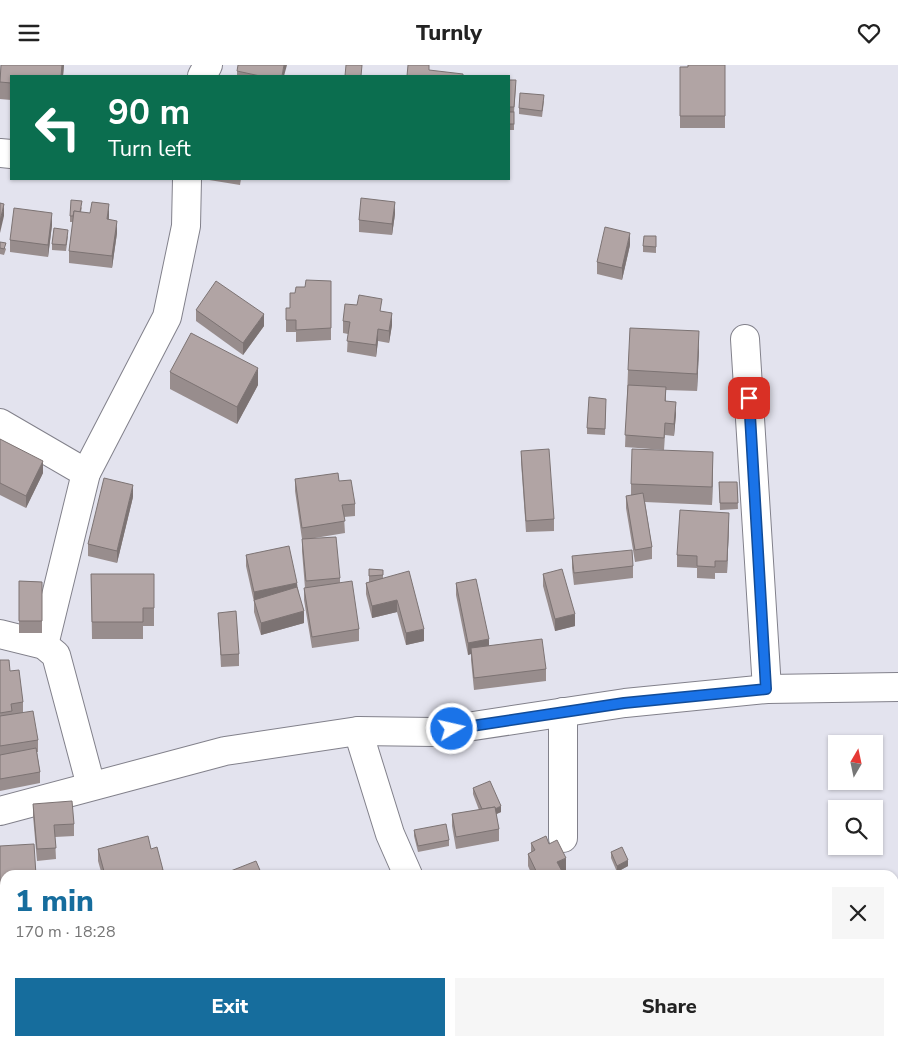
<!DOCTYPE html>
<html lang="en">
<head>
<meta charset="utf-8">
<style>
	:root { --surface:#fff; --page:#f6f6f6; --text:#222; --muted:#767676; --accent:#166d9d }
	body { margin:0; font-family:"Nunito Sans",sans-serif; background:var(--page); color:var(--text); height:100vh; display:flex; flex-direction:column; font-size:19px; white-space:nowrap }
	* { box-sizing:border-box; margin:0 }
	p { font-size:16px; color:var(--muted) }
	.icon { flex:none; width:28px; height:28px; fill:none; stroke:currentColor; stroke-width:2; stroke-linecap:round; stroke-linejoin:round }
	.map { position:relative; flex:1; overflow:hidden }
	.details { position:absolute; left:0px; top:805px; width:899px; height:176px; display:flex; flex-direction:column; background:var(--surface); border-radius:15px 15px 0 0; box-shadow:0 1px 4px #0004 }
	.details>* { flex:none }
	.guide { position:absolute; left:10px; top:10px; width:500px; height:105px; border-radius:0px; box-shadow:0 1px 4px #0004; background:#0b6e4f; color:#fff; overflow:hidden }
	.needle { width:32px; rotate:9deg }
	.buttons { position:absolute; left:828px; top:670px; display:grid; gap:10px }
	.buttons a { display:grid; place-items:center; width:55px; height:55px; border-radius:0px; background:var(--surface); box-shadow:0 1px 4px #0004; font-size:25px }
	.pin { position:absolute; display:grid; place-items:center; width:42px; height:42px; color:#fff; margin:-21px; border-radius:10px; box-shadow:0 2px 8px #0006 }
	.me { position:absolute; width:55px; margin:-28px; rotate:81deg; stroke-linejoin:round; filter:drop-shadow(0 0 4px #0008) }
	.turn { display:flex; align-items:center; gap:18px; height:105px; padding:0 15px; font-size:22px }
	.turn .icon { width:65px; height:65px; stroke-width:2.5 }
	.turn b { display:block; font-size:35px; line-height:42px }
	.round { display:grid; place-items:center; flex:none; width:52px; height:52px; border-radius:0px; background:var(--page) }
	.overview { display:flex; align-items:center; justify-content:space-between; height:85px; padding:0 15px }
	h1 { font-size:30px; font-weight:800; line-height:38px; color:var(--accent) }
	.cta { display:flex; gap:10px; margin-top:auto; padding:10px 15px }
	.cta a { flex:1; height:58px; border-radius:0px; background:var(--accent); color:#fff; font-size:20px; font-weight:800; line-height:58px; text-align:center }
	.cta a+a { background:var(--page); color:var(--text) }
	header { display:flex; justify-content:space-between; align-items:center; height:65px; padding:0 15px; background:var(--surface); font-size:22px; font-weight:800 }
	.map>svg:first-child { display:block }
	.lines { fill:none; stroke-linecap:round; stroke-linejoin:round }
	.minor-casing { stroke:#82818b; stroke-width:30 }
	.minor { stroke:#fff; stroke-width:28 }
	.wall { fill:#988d8d }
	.shaded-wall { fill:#7c7373 }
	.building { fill:#b1a4a4; stroke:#7c7373 }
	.route-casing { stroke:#114b97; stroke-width:12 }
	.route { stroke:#1a73e8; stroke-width:9 }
</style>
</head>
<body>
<header><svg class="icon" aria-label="menu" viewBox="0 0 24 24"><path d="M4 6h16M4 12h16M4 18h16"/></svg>Turnly<svg class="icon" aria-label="heart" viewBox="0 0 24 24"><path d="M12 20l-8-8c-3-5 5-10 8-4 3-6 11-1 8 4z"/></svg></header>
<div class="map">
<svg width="898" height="981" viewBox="0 0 898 981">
	<rect width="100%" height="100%" fill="#e3e3ee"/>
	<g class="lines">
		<g class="minor-casing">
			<g id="minor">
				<polyline points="202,11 208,0"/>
				<polyline points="0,88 11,89"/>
				<polyline points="745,274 767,624"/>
				<polyline points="0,358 86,408"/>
				<polyline points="0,569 44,580 56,590 91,721"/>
				<polyline points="44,580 86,408 167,252 186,161 187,114"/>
				<polyline points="358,666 390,769 408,810"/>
				<polyline points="0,746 225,686 358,666 434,667 625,638 767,624 898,622"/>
				<polyline points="563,773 563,647"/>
				<polyline points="234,976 236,981"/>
				<polyline points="537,976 540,981"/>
				<polyline points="410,981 423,976"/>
			</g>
		</g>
		<use href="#minor" class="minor"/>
	</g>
	<g class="wall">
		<polygon points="1,0 64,0 63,11 11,11 11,35 0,34 0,17"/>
		<polygon points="725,0 725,63 680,63 680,2"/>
		<polygon points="237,6 284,11 237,11"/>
		<polygon points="509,15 516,21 514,47 514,65 509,65"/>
		<polygon points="544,36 542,52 519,49 519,43"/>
		<polygon points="203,114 241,114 240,120"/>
		<polygon points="82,142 81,147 109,151 109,155 117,168 112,203 69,198 69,186 73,157 70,157 70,151"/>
		<polygon points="395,149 392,170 359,167 359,155"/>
		<polygon points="52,160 48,192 10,187 10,175"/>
		<polygon points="68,171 66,186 52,185 52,179"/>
		<polygon points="656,171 656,188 643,187 643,181"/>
		<polygon points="0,177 6,184 4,190 0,189"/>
		<polygon points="630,180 622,215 597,209 597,197"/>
		<polygon points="331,216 331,275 296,277 296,267 286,267 286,243 290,243 305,222"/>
		<polygon points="196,245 264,261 243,290 196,256"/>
		<polygon points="382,246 392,260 389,278 378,276 376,292 347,287 348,269 343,268 343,256"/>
		<polygon points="699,284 697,326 666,325 666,336 676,349 674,371 665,370 664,385 625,382 628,305"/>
		<polygon points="170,307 258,320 237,359 170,324"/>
		<polygon points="606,340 605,370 587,369 587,363"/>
		<polygon points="0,374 43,408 26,443 0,430"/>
		<polygon points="521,386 554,454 554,466 526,467 521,397"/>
		<polygon points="713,404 712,440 645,437 652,482 652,494 635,497 626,443 626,431 631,431 631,419"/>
		<polygon points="295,414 339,416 355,439 355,451 344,452 345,468 309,474 340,513 340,518 359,564 359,576 312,583 304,535 304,523 305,523 302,486 302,474 295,426"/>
		<polygon points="719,417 737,417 738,444 720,445"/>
		<polygon points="133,432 117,498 88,491 88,479"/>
		<polygon points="729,460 727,508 715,508 715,514 697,513 697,503 677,502 677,490"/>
		<polygon points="246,490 297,518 304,558 261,570 254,547 254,537 246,501"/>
		<polygon points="572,491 633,501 633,513 574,520 572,503"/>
		<polygon points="369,504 383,505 383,513 424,576 406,580 397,547 372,553 366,529 366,518 369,517"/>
		<polygon points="91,509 154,509 154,561 143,561 143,574 92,574"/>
		<polygon points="543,509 575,561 555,566 543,521"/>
		<polygon points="19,516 42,517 42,568 19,568"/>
		<polygon points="456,518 489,581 546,604 546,616 474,625 471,595 471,589 468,590 456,530"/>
		<polygon points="218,548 239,589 239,601 221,602"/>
		<polygon points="0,595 10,606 23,637 23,647 38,675 38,687 37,687 40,707 40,718 0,726"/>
		<polygon points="473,723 501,747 496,749 499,764 499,776 456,784 452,761 452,749 479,745 473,729"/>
		<polygon points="33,739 74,759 74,771 55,772 56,794 37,796 33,751"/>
		<polygon points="414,765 449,775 449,781 418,787 414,771"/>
		<polygon points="531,778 549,779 566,805 562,807 564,810 532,810 528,801 528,789 531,787"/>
		<polygon points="0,781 5,810 5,855 0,855"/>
		<polygon points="98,784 151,784 163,810 102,810 98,796"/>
		<polygon points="611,787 628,801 617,807 611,793"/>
		<polygon points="255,976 276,976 279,981 258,981"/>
		<polygon points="556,976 576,976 567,981 558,981"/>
		<polygon points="585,976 604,976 594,981 588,981"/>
		<polygon points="704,976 722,976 713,981 707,981"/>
	</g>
	<g class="shaded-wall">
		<polygon points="62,0 64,0 63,11 61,11"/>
		<polygon points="284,0 287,0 284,11 282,11"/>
		<polygon points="395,137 395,149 392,170 392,159"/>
		<polygon points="4,139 4,151 0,168 0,156"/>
		<polygon points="109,139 109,151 107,166 107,154"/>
		<polygon points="52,148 52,160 48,192 48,180"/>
		<polygon points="117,156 117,168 112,203 112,191"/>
		<polygon points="630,168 630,180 622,215 622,203"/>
		<polygon points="392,248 392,260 389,278 389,266"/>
		<polygon points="264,249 264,261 243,290 243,278"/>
		<polygon points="378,264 378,276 376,292 376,280"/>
		<polygon points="699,266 699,284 697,326 697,309"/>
		<polygon points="258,303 258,320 237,359 237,342"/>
		<polygon points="676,337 676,349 674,371 674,359"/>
		<polygon points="713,387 713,404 712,440 712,422"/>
		<polygon points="43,396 43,408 26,443 26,431"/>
		<polygon points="133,420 133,432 117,498 117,486"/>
		<polygon points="729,448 729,460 727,508 727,496"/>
		<polygon points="297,518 297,530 254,536 254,527"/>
		<polygon points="397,535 397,547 372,553 372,541"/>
		<polygon points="304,546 304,558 261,570 261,558"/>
		<polygon points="575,549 575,561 555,566 555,554"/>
		<polygon points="424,564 424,576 406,580 406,568"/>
		<polygon points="489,574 489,586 471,583 471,589 468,590 468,578"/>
		<polygon points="501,741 501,747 484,755 484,749"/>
		<polygon points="566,793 566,805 557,809 557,797"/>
		<polygon points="628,795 628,801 617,807 617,801"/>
		<polygon points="163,805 163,810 156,810 156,807"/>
		<polygon points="564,976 576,976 567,981 560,981 560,978"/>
		<polygon points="589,976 604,976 594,981 589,981"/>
		<polygon points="708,976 722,976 713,981 708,981"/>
	</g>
	<g class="building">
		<polygon points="1,0 62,0 61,11 11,11 11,18 0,17"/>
		<polygon points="238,0 284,0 282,11 260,11 237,6"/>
		<polygon points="346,0 362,0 361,11 345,11"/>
		<polygon points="408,0 429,0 429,5 463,9 463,11 407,11"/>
		<polygon points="688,0 725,0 725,51 680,51 680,2 688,2"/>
		<polygon points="509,15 516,15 514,42 509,42"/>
		<polygon points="520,28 544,30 542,46 519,43"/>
		<rect x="509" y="47" width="5" height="12"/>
		<polygon points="361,133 395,137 392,159 359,155"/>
		<polygon points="71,135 82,136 80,147 74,146 73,151 70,151"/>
		<polygon points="92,137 109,139 107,154 117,156 112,191 69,186 74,146 90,148"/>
		<polygon points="0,138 4,139 0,156"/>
		<polygon points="14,143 52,148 48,180 10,175"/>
		<polygon points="605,162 630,168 622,203 597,197"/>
		<polygon points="54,163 68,165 66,180 52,179"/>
		<polygon points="644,171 656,171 656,182 643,181"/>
		<polygon points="0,177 6,178 4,184 0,183"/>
		<polygon points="306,215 331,216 331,263 296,265 296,255 286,255 286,243 290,243 290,228 295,228 296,222 305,222"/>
		<polygon points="216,216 264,249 243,278 196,245"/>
		<polygon points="359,230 382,234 380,246 392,248 389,266 378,264 376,280 347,276 350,257 343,256 345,239 357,240"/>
		<polygon points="630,263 699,266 697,309 628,305"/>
		<polygon points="191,268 258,303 237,342 170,307"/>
		<polygon points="628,320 666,322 665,336 676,337 674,359 665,358 664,373 625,370"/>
		<polygon points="589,332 606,334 605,364 587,363"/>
		<polygon points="0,374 43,396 26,431 0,418"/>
		<polygon points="549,384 554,454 526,456 521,386"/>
		<polygon points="632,384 713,387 712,422 631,419"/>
		<polygon points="338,408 339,416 351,415 355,439 342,440 345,456 302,463 295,414"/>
		<polygon points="104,413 133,420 117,486 88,479"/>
		<polygon points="719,417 737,417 738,438 720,438"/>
		<polygon points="643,428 652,482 635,485 626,431"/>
		<polygon points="680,445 729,448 727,496 715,496 715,502 697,501 697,491 677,490"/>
		<polygon points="336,472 340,513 306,516 302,474"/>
		<polygon points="289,481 297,518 254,527 246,490"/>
		<polygon points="632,485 633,501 574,508 572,491"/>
		<polygon points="369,504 383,505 383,510 369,511"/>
		<polygon points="562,504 575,549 555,554 543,509"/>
		<polygon points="409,506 424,564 406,568 397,535 372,541 366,518"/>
		<polygon points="91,509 154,509 154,543 143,543 143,557 92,557"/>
		<polygon points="476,514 489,574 468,578 456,518"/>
		<polygon points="19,516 42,517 42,556 19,556"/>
		<polygon points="352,516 359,564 312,572 304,523"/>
		<polygon points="297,522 304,546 261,558 254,535"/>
		<polygon points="236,546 239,589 221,590 218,548"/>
		<polygon points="542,574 546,604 474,613 471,583"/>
		<polygon points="0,595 9,595 10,606 19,605 23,637 11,639 12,646 0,648"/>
		<polygon points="33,646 38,675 0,681 0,651"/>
		<polygon points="36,683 40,707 0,714 0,690"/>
		<polygon points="490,716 501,741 495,744 495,742 482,744 473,723"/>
		<polygon points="72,736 74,759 54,760 56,783 37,784 33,739"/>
		<polygon points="495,742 499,764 456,772 452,749"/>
		<polygon points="446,759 449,775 418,781 414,765"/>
		<polygon points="148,771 151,784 157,782 163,805 156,807 156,810 105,810 98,784"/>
		<polygon points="546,771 549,779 557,775 566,793 557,797 564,810 538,810 528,789 535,785 531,778"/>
		<polygon points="34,779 36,810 5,810 5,837 0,838 0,781"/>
		<polygon points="622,782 628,795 617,801 611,787"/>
		<polygon points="256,796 262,810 224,810 223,809"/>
		<polygon points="72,976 93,976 96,981 62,981"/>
		<polygon points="259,976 276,976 279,981 262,981"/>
	</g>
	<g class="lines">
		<g class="route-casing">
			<polyline id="route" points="452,664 624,638 766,624 749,333"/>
		</g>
		<use href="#route" class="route"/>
	</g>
</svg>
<div class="buttons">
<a><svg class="needle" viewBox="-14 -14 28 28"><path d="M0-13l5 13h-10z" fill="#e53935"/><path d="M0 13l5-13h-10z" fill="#767676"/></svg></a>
<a><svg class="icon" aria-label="search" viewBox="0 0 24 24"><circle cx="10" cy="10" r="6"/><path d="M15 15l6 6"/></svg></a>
</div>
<div class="pin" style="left:749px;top:333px;background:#d93025"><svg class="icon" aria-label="arrive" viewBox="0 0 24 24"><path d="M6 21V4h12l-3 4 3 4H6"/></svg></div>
<svg class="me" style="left:452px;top:664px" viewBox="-20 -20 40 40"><circle r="17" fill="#1a73e8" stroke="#fff" stroke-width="3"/><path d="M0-11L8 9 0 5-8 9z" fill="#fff"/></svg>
<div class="guide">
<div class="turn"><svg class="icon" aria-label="left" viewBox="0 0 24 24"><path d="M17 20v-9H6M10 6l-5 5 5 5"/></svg><div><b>90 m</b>Turn left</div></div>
</div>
<section class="details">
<div class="overview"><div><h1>1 min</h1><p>170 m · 18:28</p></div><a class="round"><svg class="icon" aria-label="close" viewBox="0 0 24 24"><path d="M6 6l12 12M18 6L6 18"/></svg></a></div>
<div class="cta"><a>Exit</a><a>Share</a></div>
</section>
</div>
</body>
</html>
